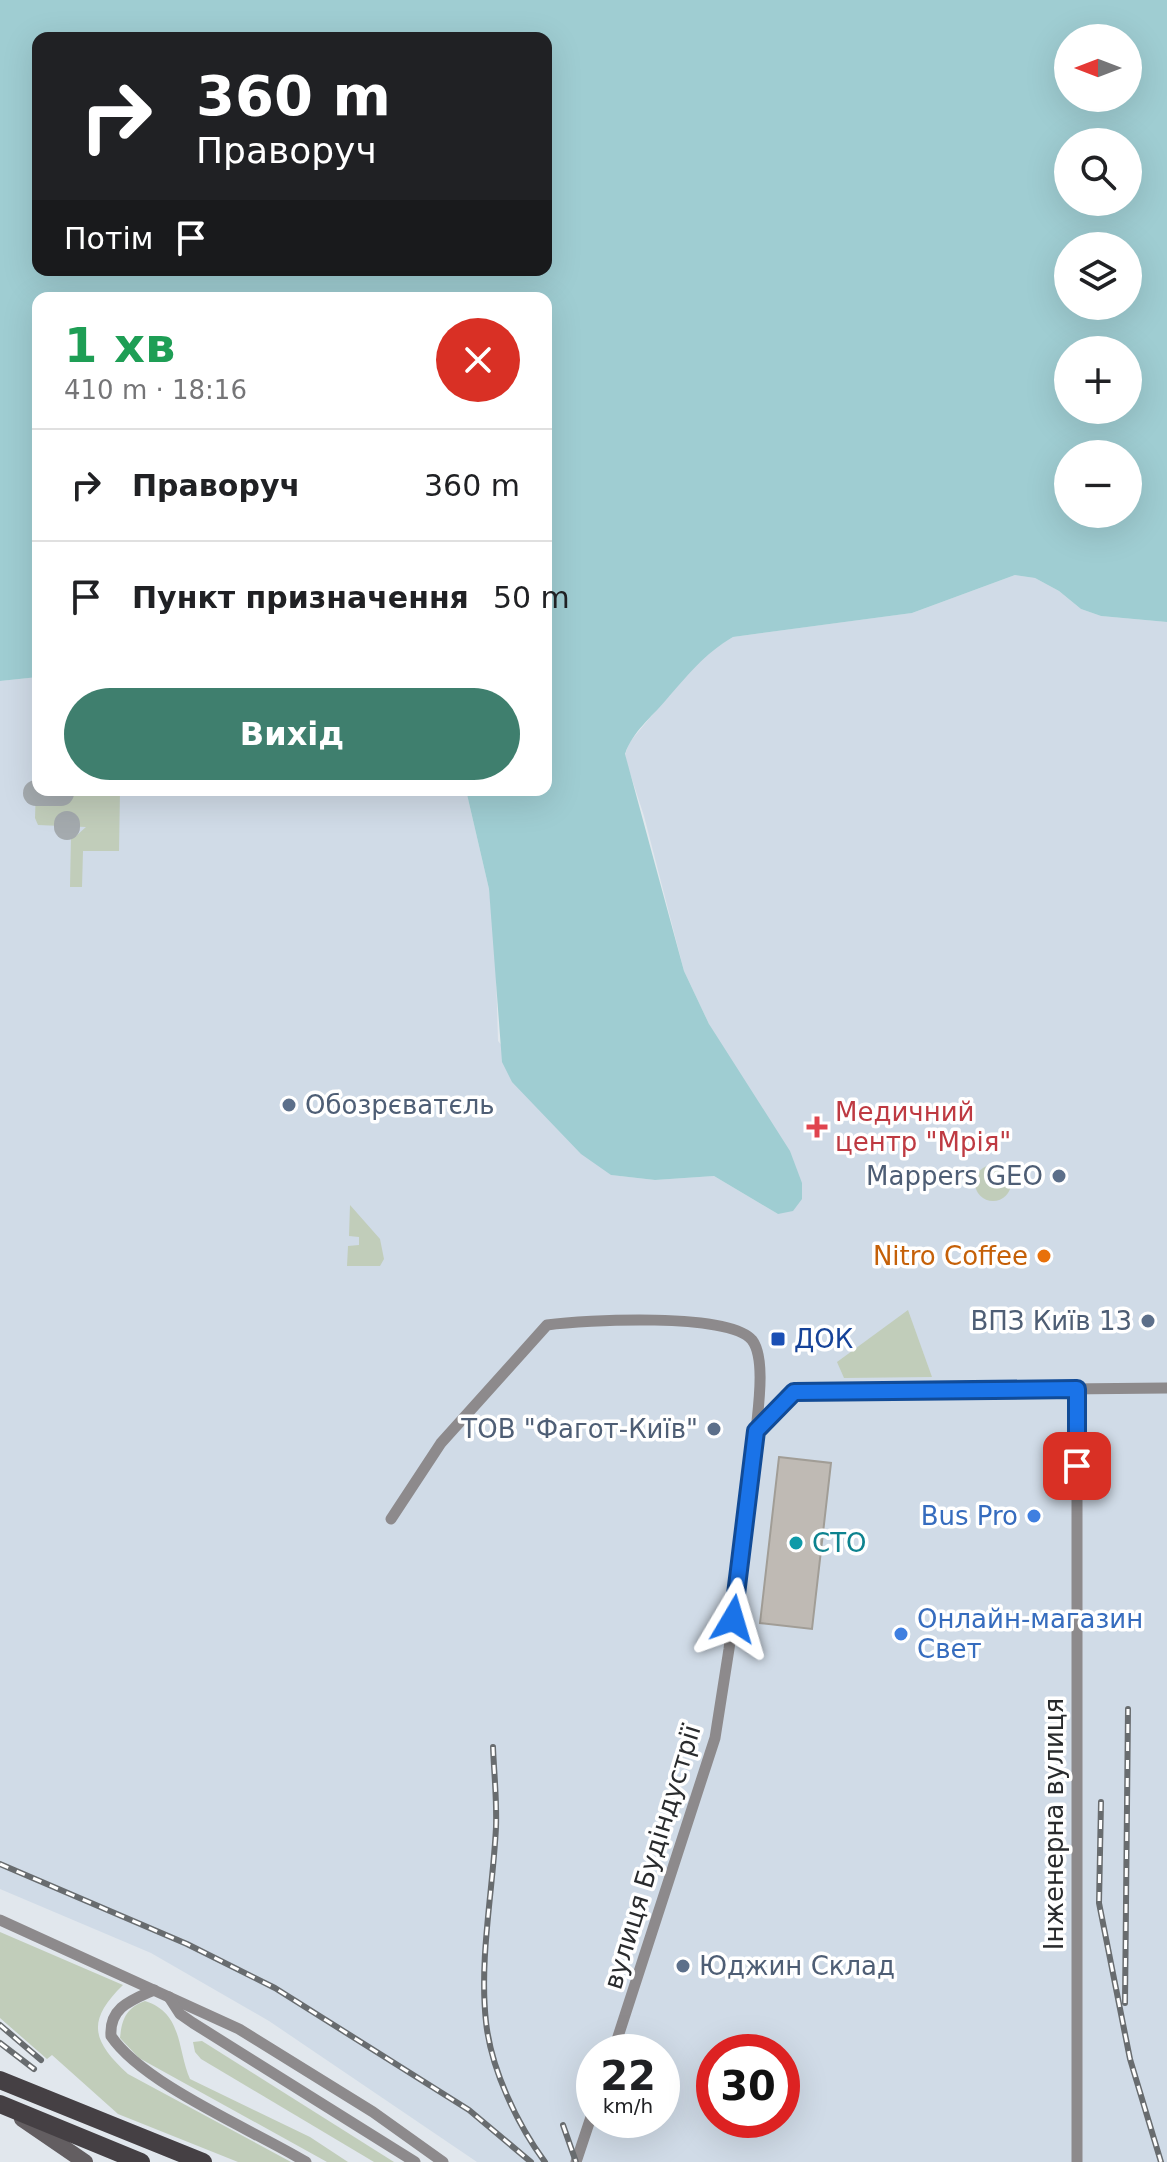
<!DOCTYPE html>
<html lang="uk">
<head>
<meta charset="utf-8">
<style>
	:root { --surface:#fff; --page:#f6f6f6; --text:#202124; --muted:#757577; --line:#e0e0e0; --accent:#3f7f6e }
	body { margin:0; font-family:"DejaVu Sans",sans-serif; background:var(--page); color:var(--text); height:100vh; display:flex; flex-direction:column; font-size:30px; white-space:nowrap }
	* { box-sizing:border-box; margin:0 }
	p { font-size:26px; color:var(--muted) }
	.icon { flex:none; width:44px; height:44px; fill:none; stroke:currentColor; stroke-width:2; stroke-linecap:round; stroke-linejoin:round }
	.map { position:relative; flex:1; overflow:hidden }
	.panel { position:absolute; left:32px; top:292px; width:520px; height:504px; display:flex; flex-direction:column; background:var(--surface); border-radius:16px; box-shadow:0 8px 32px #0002 }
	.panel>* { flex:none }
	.banner { position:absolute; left:32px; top:32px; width:520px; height:244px; border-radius:16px; box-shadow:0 8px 32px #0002; background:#202124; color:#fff; overflow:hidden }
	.needle { width:52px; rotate:270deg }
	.buttons { position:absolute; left:1054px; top:24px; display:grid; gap:16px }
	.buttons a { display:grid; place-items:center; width:88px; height:88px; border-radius:50%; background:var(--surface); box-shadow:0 8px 32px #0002; font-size:40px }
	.speed { position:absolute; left:576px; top:2034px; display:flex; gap:16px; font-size:40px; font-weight:700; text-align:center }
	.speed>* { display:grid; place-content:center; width:104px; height:104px; border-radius:50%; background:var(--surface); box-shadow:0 8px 32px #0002; line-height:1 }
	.speed small { font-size:20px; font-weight:400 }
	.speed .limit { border:12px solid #d22; background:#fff; color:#111 }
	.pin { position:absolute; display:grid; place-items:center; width:68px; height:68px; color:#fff; margin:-34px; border-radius:16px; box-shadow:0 4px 12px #0006 }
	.me { position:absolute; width:88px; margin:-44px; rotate:7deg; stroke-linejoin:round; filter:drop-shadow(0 0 6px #0008) }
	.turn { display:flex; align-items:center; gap:28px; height:168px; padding:0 32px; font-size:36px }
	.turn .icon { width:104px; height:104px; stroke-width:2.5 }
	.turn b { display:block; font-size:56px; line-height:68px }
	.then { display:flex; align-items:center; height:76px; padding:0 32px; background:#0003; gap:16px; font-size:30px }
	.round { display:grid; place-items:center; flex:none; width:84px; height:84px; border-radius:42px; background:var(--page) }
	.head { display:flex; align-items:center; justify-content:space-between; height:136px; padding:0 32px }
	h1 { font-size:48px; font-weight:700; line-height:60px; color:#1e9e55 }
	.primary-button { display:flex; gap:16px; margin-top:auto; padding:16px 32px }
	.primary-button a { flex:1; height:92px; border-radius:48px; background:var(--accent); color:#fff; font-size:32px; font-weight:700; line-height:92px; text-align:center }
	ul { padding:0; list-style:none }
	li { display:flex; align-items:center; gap:24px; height:112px; padding:0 32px; border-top:2px solid var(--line) }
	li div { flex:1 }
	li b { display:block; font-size:30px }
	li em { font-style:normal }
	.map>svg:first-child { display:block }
	.built { fill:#d0dbe7; fill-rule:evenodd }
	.green { fill:#c1cdba }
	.water { fill:#9fcdd2; fill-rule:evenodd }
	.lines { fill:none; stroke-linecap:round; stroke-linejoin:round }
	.taxiway { stroke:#a4aaae; stroke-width:26 }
	.building { fill:#bfbab4; stroke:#a19d96; stroke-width:2 }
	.street { stroke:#8d8a8c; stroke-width:11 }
	.secondary { stroke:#635e61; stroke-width:16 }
	.primary { stroke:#454044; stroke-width:18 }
	.rail-casing { stroke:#686c6f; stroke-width:6 }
	.rail { stroke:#fff; stroke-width:3; stroke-dasharray:9; stroke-linecap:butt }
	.route-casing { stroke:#114b97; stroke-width:20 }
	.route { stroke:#1a73e8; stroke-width:14 }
	.service-dot { fill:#5c6f8a; stroke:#fff; stroke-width:3 }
	.health-dot { fill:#e0444e; stroke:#fff; stroke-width:3 }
	.food-dot { fill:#e8710a; stroke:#fff; stroke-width:3 }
	.transit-dot { fill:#1a4fb4; stroke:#fff; stroke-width:3 }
	.shop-dot { fill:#3f7fe0; stroke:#fff; stroke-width:3 }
	.culture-dot { fill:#0f9aa8; stroke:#fff; stroke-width:3 }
	.labels { text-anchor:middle; stroke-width:7; stroke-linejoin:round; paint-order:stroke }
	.service-label { font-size:26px; fill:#4e5e75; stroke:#fff; text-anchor:end }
	.health-label { font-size:26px; fill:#be3a42; stroke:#fff; text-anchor:start }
	.food-label { font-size:26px; fill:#c56008; stroke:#fff; text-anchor:end }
	.transit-label { font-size:26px; fill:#164399; stroke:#fff; text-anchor:start }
	.shop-label { font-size:26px; fill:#366cbe; stroke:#fff; text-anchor:end }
	.culture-label { font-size:26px; fill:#0d838f; stroke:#fff; text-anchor:start }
	.street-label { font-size:26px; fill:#292b2d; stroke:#fff }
</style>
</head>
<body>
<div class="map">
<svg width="1167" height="2162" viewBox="0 0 1167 2162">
	<rect width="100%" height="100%" fill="#e1e7ed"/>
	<path class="built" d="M1015,575L1035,578L1059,591L1081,609L1101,616L1167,622V2162H477L269,2021L151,1953L0,1889V681L38,677V790H466L489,889L495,942L498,1041L611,1175L655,1180L714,1176L778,1214L709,1024L684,971L644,816L628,767L625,755L629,743L693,666L713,649L733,637L912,613ZM594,2052H662V2120H594ZM714,2052H782V2120H714Z"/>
	<g class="green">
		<polygon points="37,757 38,790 120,790 119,851 83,851 82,887 70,887 71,836 76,836 86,827 38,825 35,818"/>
		<circle cx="993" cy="1183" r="18"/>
		<polygon points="350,1205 380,1239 384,1259 380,1266 347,1266 348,1246 359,1245 359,1237 349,1236"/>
		<polygon points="908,1310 932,1377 844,1378 837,1362"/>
		<path d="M0,1932L123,1985C86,2021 92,2041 128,2074L291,2162H238L118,2114L52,2055L47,2059L0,2018Z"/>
		<path d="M145,2001C183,2013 177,2049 190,2079L310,2137L348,2162H327L139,2058L120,2038C122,2019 126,2008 145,2001Z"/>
		<polygon points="202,2041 394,2162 374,2162 201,2059 195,2052 193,2042"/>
	</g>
	<path class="water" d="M0,0H1167V622L1101,616L1081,609L1059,591L1035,578L1015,575L912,613L733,637C704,654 688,675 666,700C651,718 633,731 625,754L684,971L709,1024L790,1151L802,1183V1199L793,1211L778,1214L714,1176L655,1180L611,1175L581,1154L512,1082L502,1062L489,889L466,790H546V298H38V677L0,681ZM38,38H546V270H38ZM1068,38H1128V98H1068ZM1128,142V202H1068V142ZM1128,246V306H1068V246ZM1068,350H1128V410H1068ZM1068,454H1128V514H1068Z"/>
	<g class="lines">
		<g class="taxiway">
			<polyline points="36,793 61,793"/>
			<polyline points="67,824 67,827"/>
		</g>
	</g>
	<polygon class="building" points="779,1457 831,1463 812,1629 760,1623"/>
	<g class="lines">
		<g class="street">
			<path d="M391,1519L441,1443L547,1325C584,1320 729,1312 752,1340C766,1358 758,1409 756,1431"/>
			<polyline points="0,1920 239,2029 373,2112 443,2162"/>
			<path d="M154,1990C132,2000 109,2007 111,2036C143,2084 253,2130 306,2162"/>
			<polyline points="169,1997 180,2014 193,2023 415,2162"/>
			<polyline points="613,2052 715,1738 729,1649 756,1431 794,1392 1167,1388"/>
			<polyline points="576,2162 594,2108"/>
			<polyline points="1077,2162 1077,1389"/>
		</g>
		<polyline class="secondary" points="22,2119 85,2162"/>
		<g class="primary">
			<polyline points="0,2080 203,2162"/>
			<polyline points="0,2104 141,2162"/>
		</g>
		<g class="rail-casing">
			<g id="rail">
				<path d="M493,1747C494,1773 497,1800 496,1827C493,1891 479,1958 486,2022C491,2069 517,2124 545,2162"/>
				<polyline points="1101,1802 1099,1903 1130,2059 1161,2162"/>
				<polyline points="0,1864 187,1944 275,1988 469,2110 531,2162"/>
				<polyline points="1125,2003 1128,1709"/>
				<polyline points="0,2025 41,2060"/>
				<polyline points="0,2043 34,2069"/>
				<polyline points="563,2125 576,2162"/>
			</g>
		</g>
		<use href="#rail" class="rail"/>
	</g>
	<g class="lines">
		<g class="route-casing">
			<polyline id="route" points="733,1619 756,1431 794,1392 1077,1389 1077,1466"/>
		</g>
		<use href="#route" class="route"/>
	</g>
	<g class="service-dot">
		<circle cx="289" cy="1105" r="8"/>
		<circle cx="1059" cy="1176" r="8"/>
		<circle cx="1148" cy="1321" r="8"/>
		<circle cx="714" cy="1429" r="8"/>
		<circle cx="683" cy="1966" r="8"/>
	</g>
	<path class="health-dot" d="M813 1115h8v8h8v8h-8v8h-8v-8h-8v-8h8z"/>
	<circle class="food-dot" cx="1044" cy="1256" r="8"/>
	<rect class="transit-dot" x="770" y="1331" width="16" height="16" rx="4"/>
	<g class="shop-dot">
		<circle cx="1034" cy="1516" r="8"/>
		<circle cx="901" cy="1634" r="8"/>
	</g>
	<circle class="culture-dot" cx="796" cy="1543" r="8"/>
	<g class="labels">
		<g class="service-label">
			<text x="305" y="1114" text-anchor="start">Обозрєватєль</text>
			<text x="1043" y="1185">Mappers GEO</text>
			<text x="1132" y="1330">ВПЗ Київ 13</text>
			<text x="698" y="1438">ТОВ "Фагот-Київ"</text>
			<text x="699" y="1975" text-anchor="start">Юджин Склад</text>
		</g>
		<g class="health-label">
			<text x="835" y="1121">Медичний<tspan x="835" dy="30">центр "Мрія"</tspan></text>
		</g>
		<g class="food-label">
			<text x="1028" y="1265">Nitro Coffee</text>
		</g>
		<g class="transit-label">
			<text x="794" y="1348">ДОК</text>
		</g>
		<g class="shop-label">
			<text x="1018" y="1525">Bus Pro</text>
			<text x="917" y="1628" text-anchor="start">Онлайн-магазин<tspan x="917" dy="30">Свет</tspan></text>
		</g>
		<g class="culture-label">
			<text x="812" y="1552">СТО</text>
		</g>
		<g class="street-label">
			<text transform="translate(1054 1824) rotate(-90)" y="9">Інженерна вулиця</text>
			<text transform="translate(652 1857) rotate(-73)" y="9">вулиця Будіндустрії</text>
		</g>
	</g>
</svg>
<div class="buttons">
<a><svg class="needle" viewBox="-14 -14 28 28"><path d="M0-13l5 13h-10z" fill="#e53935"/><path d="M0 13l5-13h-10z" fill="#757577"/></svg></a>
<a><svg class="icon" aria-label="search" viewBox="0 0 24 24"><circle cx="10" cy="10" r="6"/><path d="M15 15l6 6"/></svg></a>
<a><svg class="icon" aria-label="layers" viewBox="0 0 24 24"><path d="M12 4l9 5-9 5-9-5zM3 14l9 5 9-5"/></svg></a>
<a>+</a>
<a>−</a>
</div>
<div class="speed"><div>22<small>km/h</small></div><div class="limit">30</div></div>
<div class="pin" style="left:1077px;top:1466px;background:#d93025"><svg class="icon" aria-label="arrive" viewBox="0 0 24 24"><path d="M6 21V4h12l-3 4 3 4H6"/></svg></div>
<svg class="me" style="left:733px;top:1619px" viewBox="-20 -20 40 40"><path d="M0-17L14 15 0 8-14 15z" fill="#1a73e8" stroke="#fff" stroke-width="4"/></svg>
<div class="banner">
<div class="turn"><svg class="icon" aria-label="right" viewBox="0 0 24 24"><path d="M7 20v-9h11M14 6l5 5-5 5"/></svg><div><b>360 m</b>Праворуч</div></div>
<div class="then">Потім<svg class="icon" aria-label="arrive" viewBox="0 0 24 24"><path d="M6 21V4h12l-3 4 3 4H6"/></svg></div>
</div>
<section class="panel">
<div class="head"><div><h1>1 хв</h1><p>410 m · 18:16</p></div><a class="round" style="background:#d93025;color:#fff"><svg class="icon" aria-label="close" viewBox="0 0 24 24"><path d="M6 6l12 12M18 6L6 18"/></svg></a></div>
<ul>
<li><svg class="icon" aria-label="right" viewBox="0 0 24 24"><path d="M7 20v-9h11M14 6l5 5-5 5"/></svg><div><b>Праворуч</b></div><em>360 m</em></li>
<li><svg class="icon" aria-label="arrive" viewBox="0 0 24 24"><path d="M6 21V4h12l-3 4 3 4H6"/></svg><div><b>Пункт призначення</b></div><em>50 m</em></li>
</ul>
<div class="primary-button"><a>Вихід</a></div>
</section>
</div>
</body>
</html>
